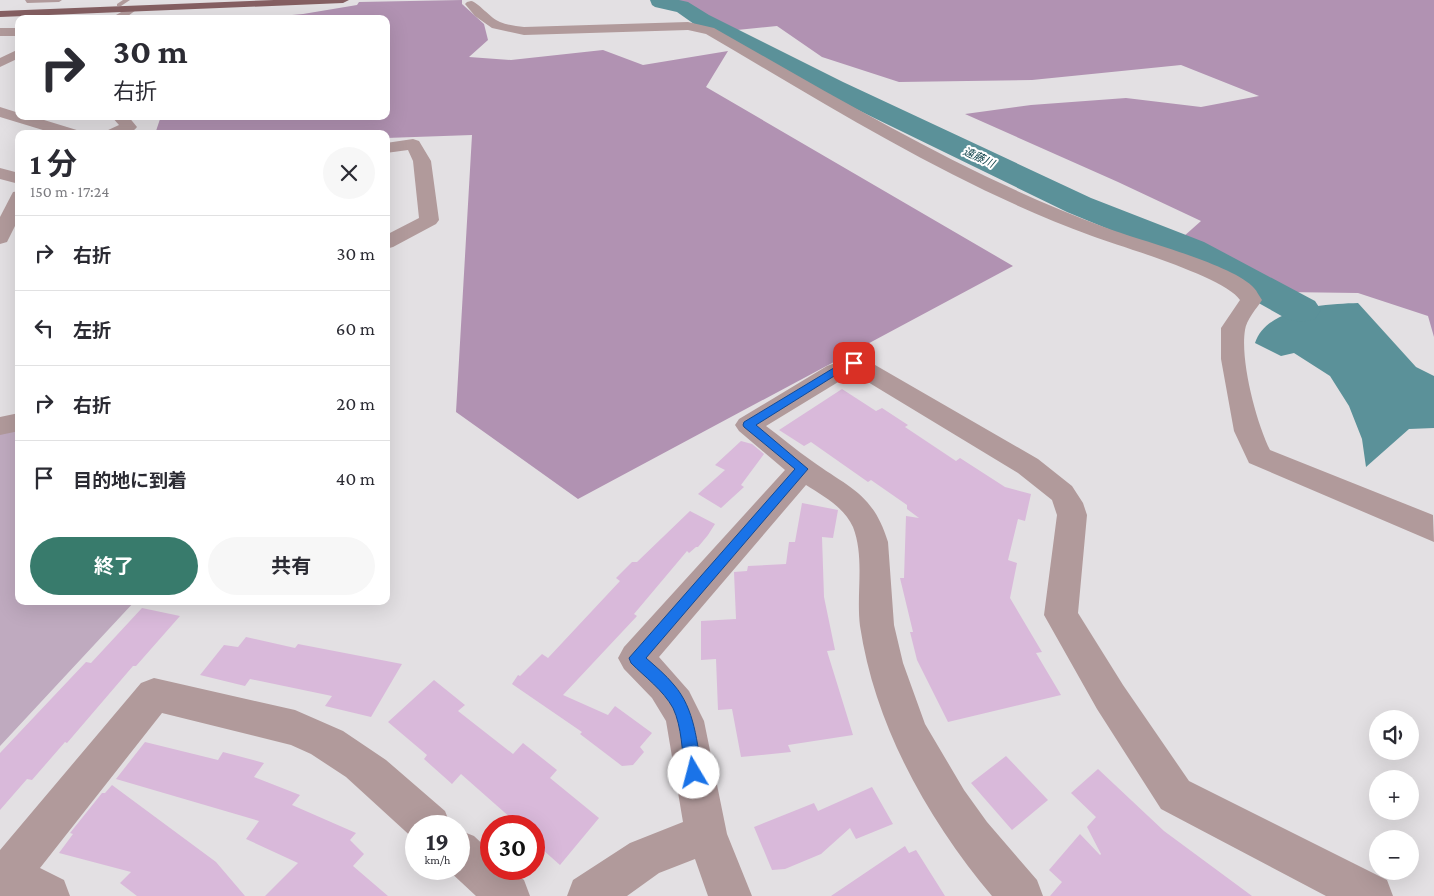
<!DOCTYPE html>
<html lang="ja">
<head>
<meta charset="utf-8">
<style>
	:root { --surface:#fff; --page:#f7f7f7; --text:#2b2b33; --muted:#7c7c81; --line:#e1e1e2; --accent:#387b6c }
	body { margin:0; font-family:"Crimson Pro","Noto Sans JP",serif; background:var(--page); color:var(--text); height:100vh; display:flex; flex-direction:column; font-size:19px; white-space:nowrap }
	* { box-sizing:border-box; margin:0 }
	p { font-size:16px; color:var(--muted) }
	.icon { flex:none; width:28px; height:28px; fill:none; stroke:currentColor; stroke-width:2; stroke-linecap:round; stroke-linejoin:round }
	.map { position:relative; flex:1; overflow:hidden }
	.sheet { position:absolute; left:15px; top:130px; width:375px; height:475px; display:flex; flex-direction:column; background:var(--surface); border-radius:10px; box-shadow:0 5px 20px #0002 }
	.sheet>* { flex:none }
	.top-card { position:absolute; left:15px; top:15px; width:375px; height:105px; border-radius:10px; box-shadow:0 5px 20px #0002; background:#fff; color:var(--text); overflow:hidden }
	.fabs { position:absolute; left:1369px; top:710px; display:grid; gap:10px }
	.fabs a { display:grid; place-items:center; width:50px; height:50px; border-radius:50%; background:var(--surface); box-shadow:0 5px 20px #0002; font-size:25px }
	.speed { position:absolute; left:405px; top:815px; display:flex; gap:10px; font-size:25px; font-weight:700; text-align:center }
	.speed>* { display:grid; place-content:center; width:65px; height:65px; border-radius:50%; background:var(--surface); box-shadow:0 5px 20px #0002; line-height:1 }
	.speed small { font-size:12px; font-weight:400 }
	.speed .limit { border:8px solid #d22; background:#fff; color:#111 }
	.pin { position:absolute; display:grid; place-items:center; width:42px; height:42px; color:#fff; margin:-21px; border-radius:10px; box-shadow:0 2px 8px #0006 }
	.me { position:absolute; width:55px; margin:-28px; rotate:352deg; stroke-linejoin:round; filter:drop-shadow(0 0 4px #0008) }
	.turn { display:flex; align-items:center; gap:18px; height:105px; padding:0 15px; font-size:22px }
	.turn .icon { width:65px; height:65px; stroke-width:2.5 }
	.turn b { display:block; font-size:35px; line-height:42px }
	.round { display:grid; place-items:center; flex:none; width:52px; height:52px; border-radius:26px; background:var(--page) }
	.head { display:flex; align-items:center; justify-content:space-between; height:85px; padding:0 15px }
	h1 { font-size:30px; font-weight:700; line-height:38px }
	.cta { display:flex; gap:10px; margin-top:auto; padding:10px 15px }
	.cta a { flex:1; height:58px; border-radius:30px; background:var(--accent); color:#fff; font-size:20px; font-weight:700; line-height:58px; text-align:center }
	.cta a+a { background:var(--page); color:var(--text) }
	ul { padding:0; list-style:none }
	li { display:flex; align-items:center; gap:15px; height:75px; padding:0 15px; border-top:1px solid var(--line) }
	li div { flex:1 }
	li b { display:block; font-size:19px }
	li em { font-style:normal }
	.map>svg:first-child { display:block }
	.green { fill:#bfaabf }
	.forest { fill:#b192b2 }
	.water { fill:#5b9199 }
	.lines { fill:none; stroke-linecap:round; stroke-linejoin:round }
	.river { fill:#5b9199; fill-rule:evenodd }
	.building { fill:#d9b9da }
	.service { fill:#b19a9b; fill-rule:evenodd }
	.minor { fill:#b19a9b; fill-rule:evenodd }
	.primary { fill:#855f62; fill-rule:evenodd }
	.route { fill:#1a73e8; stroke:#114b97 }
	.labels { text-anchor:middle; stroke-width:4; stroke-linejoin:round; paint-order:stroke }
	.far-water-label { font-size:11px; font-style:italic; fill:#10434a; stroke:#fff }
</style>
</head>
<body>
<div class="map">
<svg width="1434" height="896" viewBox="0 0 1434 896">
	<rect width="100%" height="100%" fill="#e3e0e3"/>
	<polygon class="green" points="19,430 19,601 135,601 0,746 0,434"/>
	<g class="forest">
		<polygon points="462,0 462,4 484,24 488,40 469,57 511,60 603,50 643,65 728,51 706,87 1013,266 578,499 456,412 472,135 386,138 386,134 155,134 161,116 386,116 386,19 250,19 303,14 357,5 359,2"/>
		<polygon points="671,0 1434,0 1434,337 1428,316 1358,293 1284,292 1183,237 1201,221 1118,182 965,114 1031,105 1126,98 1201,107 1259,96 1181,65 1032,80 899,82 822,57 777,26 737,30 681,13"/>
	</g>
	<path class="water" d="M1358,303L1416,367L1434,376V428L1409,429L1366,467L1362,439L1349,406L1330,376L1294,353L1281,356L1255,343C1267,307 1327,304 1358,303Z"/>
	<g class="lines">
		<polygon class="river" points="650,0 679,0 688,2 709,15 843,82 1091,198 1204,242 1315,301 1321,310 1315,319 1301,322 1287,319 1178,258 1067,212 825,94 694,24 677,12 655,7 652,5"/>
	</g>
	<g class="building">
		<polygon points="842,389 876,411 882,408 908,425 905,427 956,461 960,458 1005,487 1031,494 1025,521 1018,519 1008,560 1017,563 1010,598 1042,652 1036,653 1061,695 948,722 917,660 910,632 913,632 900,578 904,578 906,516 919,518 907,509 907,505 871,480 868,482 811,442 804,446 779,430"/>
		<polygon points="741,441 752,444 764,454 741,485 744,487 721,508 698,494 725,470 715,465"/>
		<polygon points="802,503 838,510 833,538 822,537 824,597 835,650 827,651 853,735 788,745 791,752 741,757 732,709 718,710 716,659 701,660 701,621 736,619 734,572 747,571 748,566 786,564 789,542 795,542"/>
		<polygon points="690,511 715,524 708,535 698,547 696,547 689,553 687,551 634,614 637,616 563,695 608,715 615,706 652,733 640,747 644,752 633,765 622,766 580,734 582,732 512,684 518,675 520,676 542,654 548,658 620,581 616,578 632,562 637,562"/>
		<polygon points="142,608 180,616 136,666 133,666 67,743 65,742 32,780 27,779 0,810 0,753 86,662 91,663"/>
		<polygon points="246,637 295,648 298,644 402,664 371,717 325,706 332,696 250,679 245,686 200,675 224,645 238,647"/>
		<polygon points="434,680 465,705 458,711 513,754 523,743 557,770 550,778 599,818 560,865 534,842 534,826 520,826 461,774 452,784 424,759 427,755 388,722"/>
		<polygon points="145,742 218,760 223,752 264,763 254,777 300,795 292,805 356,833 350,840 364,854 353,866 388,896 265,896 298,863 246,839 259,821 116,779"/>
		<polygon points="1006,756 1048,800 1012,830 971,783"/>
		<polygon points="1098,769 1164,831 1252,896 1050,896 1062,882 1049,870 1080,834 1100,855 1101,854 1087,827 1096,817 1071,793"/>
		<polygon points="112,785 216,862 245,896 137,896 120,883 131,872 59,853 73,834 70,833 102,793 105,793"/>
		<polygon points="872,787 893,824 856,839 850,828 821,854 785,869 772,870 754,827 814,803 818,811"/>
		<polygon points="905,846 909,853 916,850 945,896 831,896"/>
	</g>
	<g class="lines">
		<g class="service">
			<polygon points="25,0 62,0 59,2 27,3"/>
			<polygon points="123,0 130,0 121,6 117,6 117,4"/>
		</g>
		<g class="minor">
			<path d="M471,1C478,2 490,18 500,22C507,25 516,26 524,27L688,22L714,28C841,100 967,176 1104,227C1137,240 1233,264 1254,288C1257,291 1259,296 1262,300C1257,308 1246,320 1245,330C1240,360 1256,422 1270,450L1433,515L1434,542L1249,463L1234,431L1221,359V328L1240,300C1225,277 1122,247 1092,236C955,186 831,107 706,34L688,30L524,35L492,28L475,16L465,4L467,2Z"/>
			<polygon points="130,7 136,10 124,19 109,19"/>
			<rect x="0" y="28" width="19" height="8"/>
			<polygon points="19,49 19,58 0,67 0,58"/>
			<polygon points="0,107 19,113 19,116 31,116 80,131 82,134 56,134 0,117"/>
			<path d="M111,116H128L137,127C130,137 115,134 104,134L106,131L119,125Z"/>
			<polygon points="413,139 419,141 431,161 439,220 436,224 393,247 386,249 386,235 419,218 413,161 408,150 386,153 386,143"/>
			<polygon points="0,168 19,173 19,184 0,179"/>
			<polygon points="19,191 19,218 7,242 0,244 0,217 13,192"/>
			<path d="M854,356L863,358L1038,459L1072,486L1083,503L1087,515L1078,613L1123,685L1189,781L1387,880L1393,896H1326L1161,809L1097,709L1044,615L1057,515L1052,500L1018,473L853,373L766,426C781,437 796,450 812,461C849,488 873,493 888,542L894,625L903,663L925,724L964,790L987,822L1037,880L1043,896H992C928,820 875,726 860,626C856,593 865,558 853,527C844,507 823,496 806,485L659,657L689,691L704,721L727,834L752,896H708L695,859L659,873L627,896H567L573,880L630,843L683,822L666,721L652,698L624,669L618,658L624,647L785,470L739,431L735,425L739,419L827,366Z"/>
			<polygon points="19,413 19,431 0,435 0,417"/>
			<polygon points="154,678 295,710 343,731 386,760 445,811 451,826 416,826 416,841 346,777 311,754 291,745 162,713 40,868 64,880 70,896 0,896 0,850 141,683"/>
			<polygon points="459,830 474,836 491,852 491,869 510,869 524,880 530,896 476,896 447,869 459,869"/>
		</g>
		<polygon class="primary" points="274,0 349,0 343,3 0,17 0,11"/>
	</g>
	<path class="route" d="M854,360L857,361V365L839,373L756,425L808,469L646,658C655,666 666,675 674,685C695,709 697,743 702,773L699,778L694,781L688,778L685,773C682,752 682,727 673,708C663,690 645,677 631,663L629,658L795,469L744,427L743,425L744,422L832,369Z"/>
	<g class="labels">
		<g class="far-water-label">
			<text transform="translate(979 157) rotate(25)" y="4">遠藤川</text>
		</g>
	</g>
</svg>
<div class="fabs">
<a><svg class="icon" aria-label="sound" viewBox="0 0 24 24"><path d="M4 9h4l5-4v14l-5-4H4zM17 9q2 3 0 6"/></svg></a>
<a>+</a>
<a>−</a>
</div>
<div class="speed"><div>19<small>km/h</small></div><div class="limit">30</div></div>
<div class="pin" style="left:854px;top:363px;background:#d93025"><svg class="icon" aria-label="arrive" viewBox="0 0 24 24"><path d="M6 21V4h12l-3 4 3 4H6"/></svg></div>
<svg class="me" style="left:694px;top:773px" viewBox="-20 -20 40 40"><circle r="19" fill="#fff"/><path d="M0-13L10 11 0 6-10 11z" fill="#1a73e8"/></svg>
<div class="top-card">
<div class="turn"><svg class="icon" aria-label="right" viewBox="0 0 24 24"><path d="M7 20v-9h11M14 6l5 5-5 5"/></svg><div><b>30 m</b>右折</div></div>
</div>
<section class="sheet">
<div class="head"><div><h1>1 分</h1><p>150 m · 17:24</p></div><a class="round"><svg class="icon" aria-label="close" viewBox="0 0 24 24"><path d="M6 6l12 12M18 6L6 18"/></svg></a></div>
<ul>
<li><svg class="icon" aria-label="right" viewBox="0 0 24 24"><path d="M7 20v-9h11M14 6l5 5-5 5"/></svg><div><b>右折</b></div><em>30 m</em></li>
<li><svg class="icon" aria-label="left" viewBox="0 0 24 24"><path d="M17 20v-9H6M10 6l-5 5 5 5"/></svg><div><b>左折</b></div><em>60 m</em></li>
<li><svg class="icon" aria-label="right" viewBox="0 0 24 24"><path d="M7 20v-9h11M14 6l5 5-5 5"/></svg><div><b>右折</b></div><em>20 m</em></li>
<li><svg class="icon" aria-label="arrive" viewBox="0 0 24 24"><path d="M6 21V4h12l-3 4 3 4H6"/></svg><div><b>目的地に到着</b></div><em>40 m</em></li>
</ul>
<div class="cta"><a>終了</a><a>共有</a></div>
</section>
</div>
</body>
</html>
